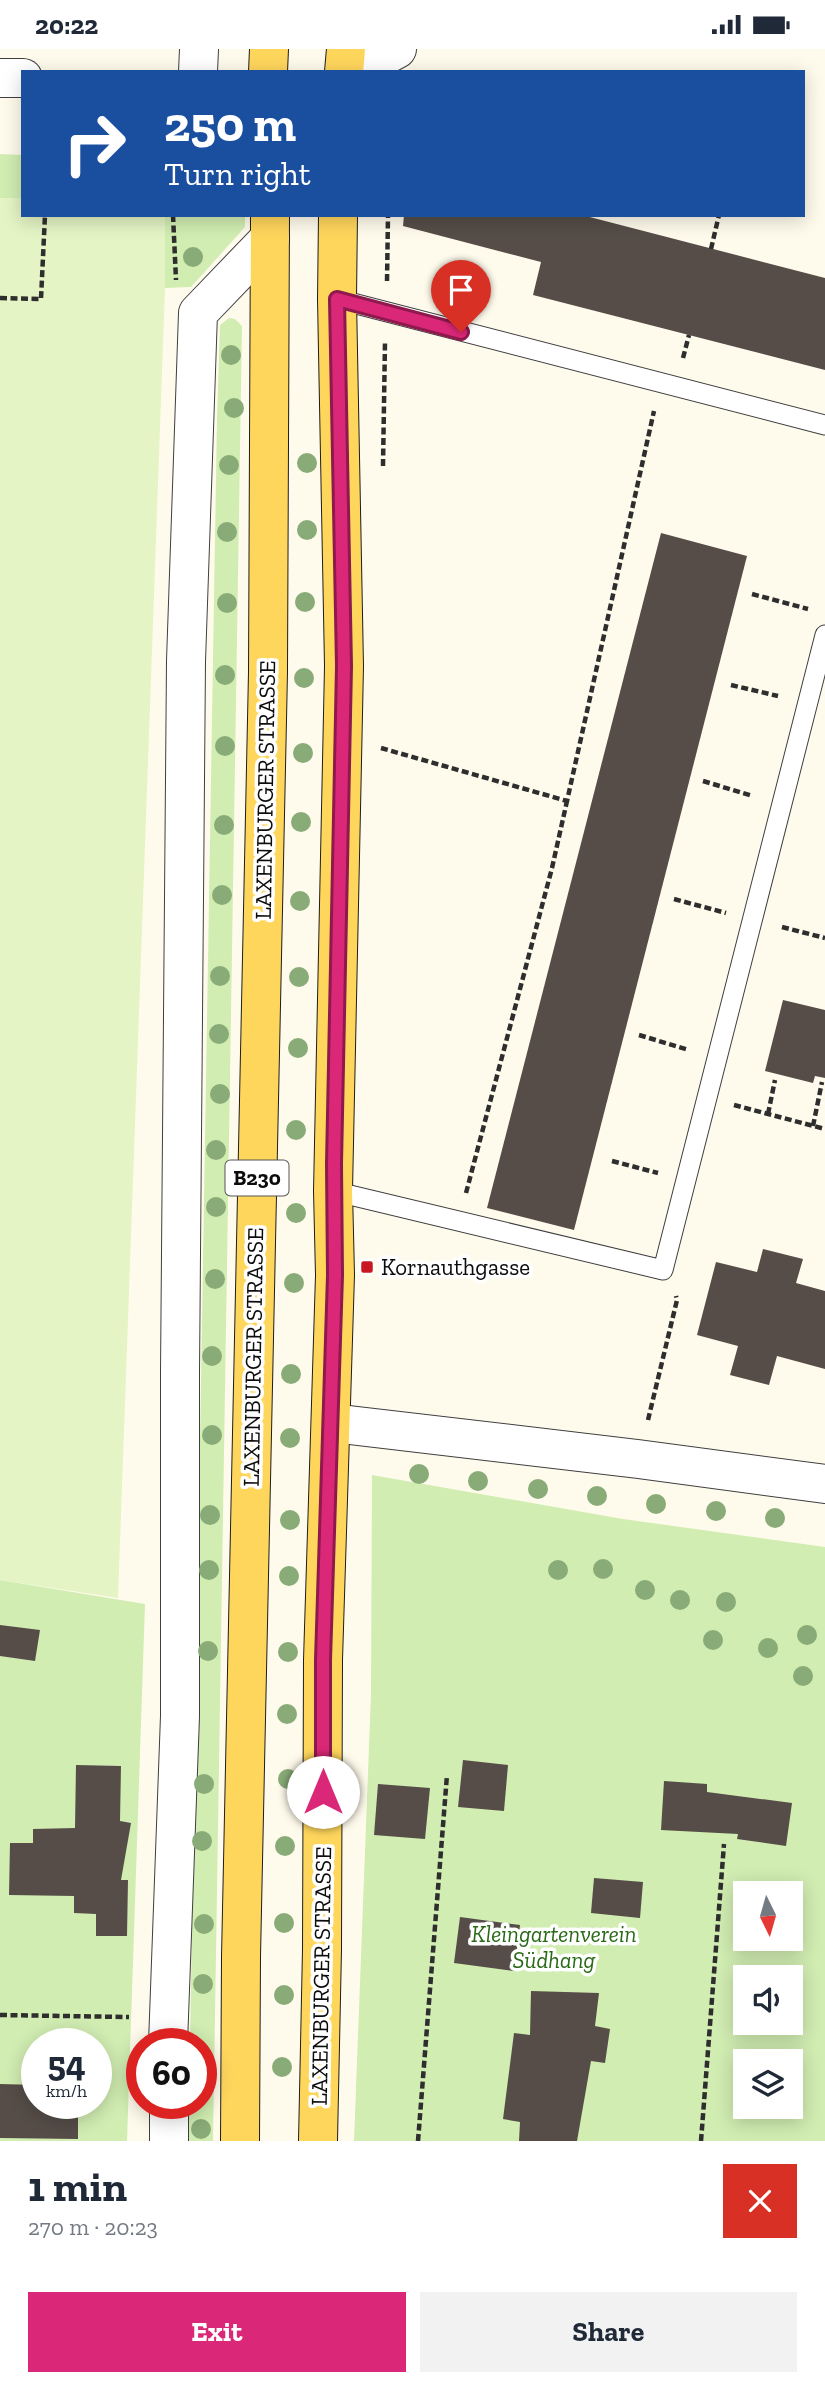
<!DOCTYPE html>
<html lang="en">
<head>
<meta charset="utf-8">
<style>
	:root { --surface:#fff; --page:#f2f2f3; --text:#1f2937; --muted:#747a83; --accent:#db2777 }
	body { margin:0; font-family:"Zilla Slab",serif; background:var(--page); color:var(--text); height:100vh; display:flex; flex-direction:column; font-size:26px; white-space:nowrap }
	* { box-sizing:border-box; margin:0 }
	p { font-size:23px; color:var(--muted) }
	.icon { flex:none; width:38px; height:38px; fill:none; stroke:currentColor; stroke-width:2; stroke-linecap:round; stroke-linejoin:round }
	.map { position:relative; height:2092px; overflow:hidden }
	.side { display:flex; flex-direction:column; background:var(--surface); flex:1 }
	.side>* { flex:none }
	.guide { position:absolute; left:21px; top:21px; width:784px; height:147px; border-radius:0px; box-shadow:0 4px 18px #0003; background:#1a4fa0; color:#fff; overflow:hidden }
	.needle { width:46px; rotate:175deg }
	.controls { position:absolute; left:733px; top:1832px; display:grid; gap:14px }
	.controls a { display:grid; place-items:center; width:70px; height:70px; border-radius:0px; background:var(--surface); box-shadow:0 4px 18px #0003; font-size:35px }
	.speed { position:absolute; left:21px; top:1979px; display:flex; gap:14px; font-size:35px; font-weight:700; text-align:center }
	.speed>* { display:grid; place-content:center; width:91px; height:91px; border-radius:50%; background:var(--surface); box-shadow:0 4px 18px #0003; line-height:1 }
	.speed small { font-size:18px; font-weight:400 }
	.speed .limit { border:10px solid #d22; background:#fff; color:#111 }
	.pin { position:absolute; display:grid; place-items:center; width:60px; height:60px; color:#fff; margin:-72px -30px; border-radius:50% 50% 50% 0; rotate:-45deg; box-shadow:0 0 7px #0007 }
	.pin .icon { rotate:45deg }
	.me { position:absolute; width:77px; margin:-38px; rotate:0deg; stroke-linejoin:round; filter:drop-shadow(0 0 5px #0008) }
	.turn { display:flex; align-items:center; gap:24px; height:147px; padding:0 28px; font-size:32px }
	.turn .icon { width:91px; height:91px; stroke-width:2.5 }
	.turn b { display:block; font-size:49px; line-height:60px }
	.round { display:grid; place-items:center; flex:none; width:74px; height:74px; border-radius:0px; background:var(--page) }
	.headline { display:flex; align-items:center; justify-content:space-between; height:119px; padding:0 28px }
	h1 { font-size:42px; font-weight:800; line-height:52px }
	.primary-button { display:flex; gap:14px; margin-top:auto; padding:14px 28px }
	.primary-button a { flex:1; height:80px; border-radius:0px; background:var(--accent); color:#fff; font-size:28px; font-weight:800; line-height:80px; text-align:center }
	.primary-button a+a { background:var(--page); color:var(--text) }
	.status { display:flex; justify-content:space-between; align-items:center; height:49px; padding:0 35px; background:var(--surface); direction:ltr }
	.status svg { height:19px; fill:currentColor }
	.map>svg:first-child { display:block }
	.green { fill:#d1edb2; fill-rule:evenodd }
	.pitch { fill:#e4f4c4 }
	.building { fill:#564d48 }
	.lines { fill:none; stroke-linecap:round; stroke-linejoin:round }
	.lane-casing { stroke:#3f3f3f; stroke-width:21 }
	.street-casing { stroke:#3f3f3f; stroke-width:40 }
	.primary-casing { stroke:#1d1d1d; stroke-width:40 }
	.path { stroke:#2e2e2e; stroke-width:4.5; stroke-dasharray:7 3.5; stroke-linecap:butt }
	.lane { stroke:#fff; stroke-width:19 }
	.street { stroke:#fff; stroke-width:38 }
	.primary { stroke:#ffd65c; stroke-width:38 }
	.tree { fill:#89ab77 }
	.route-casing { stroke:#8e194d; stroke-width:18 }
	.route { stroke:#db2777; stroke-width:12 }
	.poi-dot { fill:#c91722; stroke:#fff; stroke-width:2.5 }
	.labels { text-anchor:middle; stroke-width:7; stroke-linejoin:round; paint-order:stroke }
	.shield { fill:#fff; stroke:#555; stroke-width:2 }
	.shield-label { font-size:21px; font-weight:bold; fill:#0c0c0c }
	.street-label { font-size:23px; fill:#0c0c0c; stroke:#fff }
	.poi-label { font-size:23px; fill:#0c0c0c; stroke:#fff; text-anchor:start }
	.park-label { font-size:23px; font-style:italic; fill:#296a17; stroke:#fff }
</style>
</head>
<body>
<div class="status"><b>20:22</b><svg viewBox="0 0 49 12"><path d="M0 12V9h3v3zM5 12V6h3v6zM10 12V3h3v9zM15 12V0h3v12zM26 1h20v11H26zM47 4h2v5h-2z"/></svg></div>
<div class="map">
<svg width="825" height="2092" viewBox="0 0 825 2092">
	<rect width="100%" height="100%" fill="#fffbec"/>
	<g class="green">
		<polygon points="0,105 23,106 23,150 0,149"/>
		<polygon points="165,166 245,166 245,178 191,238 165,239"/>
		<polygon points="229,269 235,270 242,277 213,2092 188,2092 189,2055 201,2054 201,1995 190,1995 217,369 220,276"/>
		<path d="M372,1426L623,1470L825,1498V2092H354L371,1645ZM746,1844H791V1890H746ZM746,1928H791V1974H746ZM746,2012H791V2058H746Z"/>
		<path d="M0,1531L145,1555L127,2092H0ZM37,1995H96V2054H37Z"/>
	</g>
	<polygon class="pitch" points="0,149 23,150 23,166 165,166 165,239 118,1549 0,1531"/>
	<g class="building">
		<polygon points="404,166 582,166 825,229 825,321 533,246 541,213 403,177"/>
		<polygon points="661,484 747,507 574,1181 487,1159"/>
		<polygon points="783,951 825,961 825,1029 815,1027 813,1034 765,1022"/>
		<polygon points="763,1200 803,1210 796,1234 825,1242 825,1320 777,1307 769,1336 730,1326 738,1297 697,1286 716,1213 757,1223"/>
		<polygon points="0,1576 40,1581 35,1612 0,1607"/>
		<polygon points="463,1711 508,1716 504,1762 458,1758"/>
		<polygon points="76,1716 121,1717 120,1772 131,1774 121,1831 128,1831 127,1887 96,1887 96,1865 74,1864 74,1847 9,1846 10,1794 33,1794 33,1780 75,1779"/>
		<polygon points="664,1732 707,1735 707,1743 792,1754 786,1797 737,1790 738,1785 661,1781"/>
		<polygon points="378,1735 430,1739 425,1790 374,1786"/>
		<polygon points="594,1829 643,1833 640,1869 591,1864"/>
		<polygon points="460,1868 520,1876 514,1922 454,1914"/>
		<polygon points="531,1942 599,1944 595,1977 610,1980 605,2014 591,2012 577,2092 519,2092 520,2073 503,2070 514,1984 530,1986"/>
		<polygon points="0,2035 37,2036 37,2054 78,2054 78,2090 0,2089"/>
	</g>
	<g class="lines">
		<g class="lane-casing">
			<g id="lane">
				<polyline points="337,250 825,376"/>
				<polyline points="333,1142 663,1221 825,586"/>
			</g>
		</g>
		<g class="street-casing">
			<g id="street">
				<polyline points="198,23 199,0"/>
				<polyline points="354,23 397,0"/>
				<polyline points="0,29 23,29"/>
				<polyline points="332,1374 638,1410 825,1435"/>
				<polyline points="168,1995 180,1667 180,1323 186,612 198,264 270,189"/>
				<polyline points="169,2054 169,2092"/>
			</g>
		</g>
		<g class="primary-casing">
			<g id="primary">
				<polyline points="268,23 269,0"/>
				<polyline points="344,23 346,0"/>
				<polyline points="240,2092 241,1908 268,623 270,166"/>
				<polyline points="318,2092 322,1900 323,1611 335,1226 333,1142 344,617 337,250 338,166"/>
			</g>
		</g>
		<g class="path">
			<polyline points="173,166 176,231"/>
			<polyline points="711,200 719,166"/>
			<polyline points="387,232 388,166"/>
			<polyline points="0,249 41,250 45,166"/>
			<polyline points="683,309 689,286"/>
			<polyline points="383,417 385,293"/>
			<polyline points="752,545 808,560"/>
			<polyline points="731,636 778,647"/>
			<polyline points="381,699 567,752 654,362"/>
			<polyline points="703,732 753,747"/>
			<polyline points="674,850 726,864"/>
			<polyline points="782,878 825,889"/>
			<polyline points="639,986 689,1001"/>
			<polyline points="734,1056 825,1080"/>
			<polyline points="768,1065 775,1031"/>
			<polyline points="813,1077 822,1033"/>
			<polyline points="612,1112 658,1124"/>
			<polyline points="466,1144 552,819 567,752"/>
			<polyline points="648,1371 677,1251 676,1247"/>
			<polyline points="0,1966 129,1968"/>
			<polyline points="418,2092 447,1726"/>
			<polyline points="701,2092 724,1795"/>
		</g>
		<use href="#lane" class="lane"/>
		<use href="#street" class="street"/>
		<use href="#primary" class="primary"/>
	</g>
	<g class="tree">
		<circle cx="193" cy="208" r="10"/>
		<circle cx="231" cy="306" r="10"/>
		<circle cx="234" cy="359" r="10"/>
		<circle cx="307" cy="414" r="10"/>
		<circle cx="229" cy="416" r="10"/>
		<circle cx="307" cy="481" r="10"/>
		<circle cx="227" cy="483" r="10"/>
		<circle cx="305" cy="553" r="10"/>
		<circle cx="227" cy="554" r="10"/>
		<circle cx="225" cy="626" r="10"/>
		<circle cx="304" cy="629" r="10"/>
		<circle cx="225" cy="697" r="10"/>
		<circle cx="303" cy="704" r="10"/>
		<circle cx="301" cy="773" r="10"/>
		<circle cx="224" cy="776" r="10"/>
		<circle cx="222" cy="846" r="10"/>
		<circle cx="300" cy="852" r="10"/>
		<circle cx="220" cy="927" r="10"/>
		<circle cx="299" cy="928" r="10"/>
		<circle cx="219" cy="985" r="10"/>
		<circle cx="298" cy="999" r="10"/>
		<circle cx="220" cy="1045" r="10"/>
		<circle cx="296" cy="1081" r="10"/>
		<circle cx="216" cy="1101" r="10"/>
		<circle cx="216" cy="1158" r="10"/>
		<circle cx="296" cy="1164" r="10"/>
		<circle cx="215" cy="1230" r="10"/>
		<circle cx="294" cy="1234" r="10"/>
		<circle cx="212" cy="1307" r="10"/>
		<circle cx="291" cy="1325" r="10"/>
		<circle cx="212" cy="1386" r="10"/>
		<circle cx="290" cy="1389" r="10"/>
		<circle cx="419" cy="1425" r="10"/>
		<circle cx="478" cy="1432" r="10"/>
		<circle cx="538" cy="1440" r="10"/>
		<circle cx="597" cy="1447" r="10"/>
		<circle cx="656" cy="1455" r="10"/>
		<circle cx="716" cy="1462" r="10"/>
		<circle cx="210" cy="1466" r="10"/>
		<circle cx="775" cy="1469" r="10"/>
		<circle cx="290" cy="1471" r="10"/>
		<circle cx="603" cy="1520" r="10"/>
		<circle cx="209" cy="1521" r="10"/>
		<circle cx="558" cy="1521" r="10"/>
		<circle cx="289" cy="1527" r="10"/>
		<circle cx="645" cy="1541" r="10"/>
		<circle cx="680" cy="1551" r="10"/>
		<circle cx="726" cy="1553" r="10"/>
		<circle cx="807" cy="1586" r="10"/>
		<circle cx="713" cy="1591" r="10"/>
		<circle cx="768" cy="1599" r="10"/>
		<circle cx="208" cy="1602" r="10"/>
		<circle cx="288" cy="1603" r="10"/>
		<circle cx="803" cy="1627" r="10"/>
		<circle cx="287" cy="1665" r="10"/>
		<circle cx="288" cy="1730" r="10"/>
		<circle cx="204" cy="1735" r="10"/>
		<circle cx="202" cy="1792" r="10"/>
		<circle cx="285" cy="1797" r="10"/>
		<circle cx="284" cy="1874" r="10"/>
		<circle cx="204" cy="1875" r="10"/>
		<circle cx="203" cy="1935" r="10"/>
		<circle cx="284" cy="1946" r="10"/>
		<circle cx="282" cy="2018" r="10"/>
		<circle cx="201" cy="2080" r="10"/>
	</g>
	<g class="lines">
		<g class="route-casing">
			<polyline id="route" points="323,1743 323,1611 335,1226 334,1115 344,617 337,250 461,283"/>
		</g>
		<use href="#route" class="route"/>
	</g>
	<rect class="poi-dot" x="360" y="1211" width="14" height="14" rx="3.5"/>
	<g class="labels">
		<rect class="shield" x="225.5" y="1111.5" width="63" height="35" rx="5"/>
		<g class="shield-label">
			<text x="257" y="1136">B230</text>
		</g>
		<g class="street-label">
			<text transform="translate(265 741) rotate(-89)" y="8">LAXENBURGER STRASSE</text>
			<text transform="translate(253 1308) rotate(-89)" y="8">LAXENBURGER STRASSE</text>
			<text transform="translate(321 1927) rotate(-89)" y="8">LAXENBURGER STRASSE</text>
		</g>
		<g class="poi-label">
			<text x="381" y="1226">Kornauthgasse</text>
		</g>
		<g class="park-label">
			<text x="554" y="1893">Kleingartenverein<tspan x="554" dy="26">Südhang</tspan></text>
		</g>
	</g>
</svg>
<div class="controls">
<a><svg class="needle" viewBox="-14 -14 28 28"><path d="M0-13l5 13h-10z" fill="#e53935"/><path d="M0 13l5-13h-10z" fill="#747a83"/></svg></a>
<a><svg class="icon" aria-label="sound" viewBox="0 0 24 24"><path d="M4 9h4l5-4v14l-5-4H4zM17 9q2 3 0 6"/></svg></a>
<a><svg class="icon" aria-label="layers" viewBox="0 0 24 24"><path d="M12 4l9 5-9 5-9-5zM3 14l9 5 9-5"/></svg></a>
</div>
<div class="speed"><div>54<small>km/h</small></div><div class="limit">60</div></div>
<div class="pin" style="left:461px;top:283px;background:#d93025"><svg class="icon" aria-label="arrive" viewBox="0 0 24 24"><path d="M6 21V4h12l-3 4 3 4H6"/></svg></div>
<svg class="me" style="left:323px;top:1743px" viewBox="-20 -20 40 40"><circle r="19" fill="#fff"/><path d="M0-13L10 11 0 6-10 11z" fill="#db2777"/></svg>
<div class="guide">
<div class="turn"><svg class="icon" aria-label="right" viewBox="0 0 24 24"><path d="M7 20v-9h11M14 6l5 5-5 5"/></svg><div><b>250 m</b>Turn right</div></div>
</div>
</div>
<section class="side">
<div class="headline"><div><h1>1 min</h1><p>270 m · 20:23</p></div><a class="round" style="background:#d93025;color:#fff"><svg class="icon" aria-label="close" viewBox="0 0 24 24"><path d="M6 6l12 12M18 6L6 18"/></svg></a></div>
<div class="primary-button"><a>Exit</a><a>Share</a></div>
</section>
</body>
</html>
